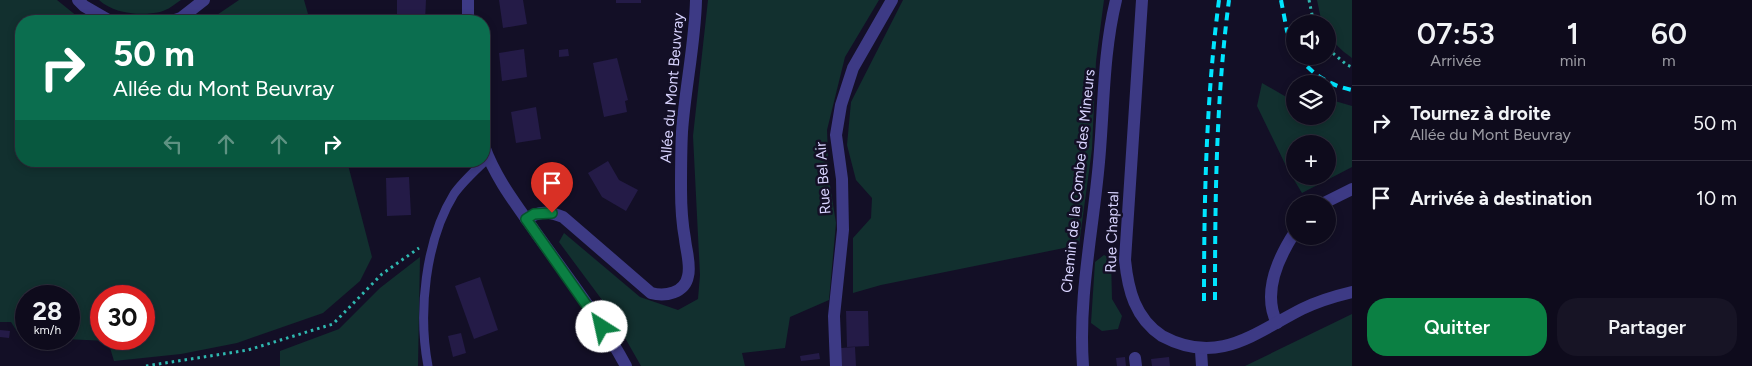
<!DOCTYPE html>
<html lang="fr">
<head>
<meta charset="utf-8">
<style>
	:root { --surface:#0e0b1c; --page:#171425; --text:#f1f3f6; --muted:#9b9ba3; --line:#2e2b3b; --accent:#0b8043 }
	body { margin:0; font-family:Figtree,sans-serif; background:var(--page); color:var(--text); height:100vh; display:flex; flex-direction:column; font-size:19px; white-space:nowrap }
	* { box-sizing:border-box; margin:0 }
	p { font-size:16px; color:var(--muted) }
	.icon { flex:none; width:28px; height:28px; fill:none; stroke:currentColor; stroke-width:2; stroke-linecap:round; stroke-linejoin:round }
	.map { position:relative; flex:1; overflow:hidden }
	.panel { display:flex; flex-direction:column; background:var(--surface); width:400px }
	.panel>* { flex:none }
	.banner { position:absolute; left:15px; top:15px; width:475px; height:152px; border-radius:20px; box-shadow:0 2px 8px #0003,0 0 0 1px var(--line); background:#0b6e4f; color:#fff; overflow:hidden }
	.controls { position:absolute; left:1286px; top:15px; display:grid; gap:10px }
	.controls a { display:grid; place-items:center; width:50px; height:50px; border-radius:50%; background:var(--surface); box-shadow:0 2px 8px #0003,0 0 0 1px var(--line); font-size:25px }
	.speed { position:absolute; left:15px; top:285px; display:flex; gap:10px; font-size:25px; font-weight:700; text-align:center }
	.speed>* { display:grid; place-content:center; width:65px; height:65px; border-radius:50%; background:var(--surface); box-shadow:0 2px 8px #0003,0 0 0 1px var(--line); line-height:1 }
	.speed small { font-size:12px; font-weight:400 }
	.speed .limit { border:8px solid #d22; background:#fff; color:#111 }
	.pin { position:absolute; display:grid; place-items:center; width:42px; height:42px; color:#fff; margin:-51px -21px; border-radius:50% 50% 50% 0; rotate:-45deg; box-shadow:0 0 5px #0007 }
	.pin .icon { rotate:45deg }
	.me { position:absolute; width:55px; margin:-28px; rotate:325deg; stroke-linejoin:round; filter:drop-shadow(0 0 4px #0008) }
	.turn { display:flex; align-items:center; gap:18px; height:105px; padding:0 15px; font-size:22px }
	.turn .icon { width:65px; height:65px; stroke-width:2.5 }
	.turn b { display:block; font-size:35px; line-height:42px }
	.lanes { display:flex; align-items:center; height:48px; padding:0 15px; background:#0003; justify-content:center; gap:25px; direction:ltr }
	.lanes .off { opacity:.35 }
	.eta { display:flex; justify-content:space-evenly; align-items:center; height:85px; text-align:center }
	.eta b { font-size:30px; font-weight:600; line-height:35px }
	.button { display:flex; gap:10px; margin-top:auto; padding:10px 15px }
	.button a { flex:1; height:58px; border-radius:20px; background:var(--accent); color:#fff; font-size:20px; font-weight:600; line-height:58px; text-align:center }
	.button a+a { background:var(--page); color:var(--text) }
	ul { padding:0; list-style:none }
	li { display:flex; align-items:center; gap:15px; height:75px; padding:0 15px; border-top:1px solid var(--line) }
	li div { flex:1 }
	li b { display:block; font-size:19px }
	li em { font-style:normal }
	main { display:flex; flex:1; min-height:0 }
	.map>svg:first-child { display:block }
	.green { fill:#12302f; fill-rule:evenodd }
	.building { fill:#241b47 }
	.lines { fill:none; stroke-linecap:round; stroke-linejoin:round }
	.path { stroke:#2fb8b0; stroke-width:3; stroke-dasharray:2.5 4; stroke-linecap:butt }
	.service { stroke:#3d3a85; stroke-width:9 }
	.minor { stroke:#3d3a85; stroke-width:12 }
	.tertiary { stroke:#3d3a85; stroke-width:12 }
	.rail { stroke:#00e5ff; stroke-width:4; stroke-dasharray:8 6; stroke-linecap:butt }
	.route-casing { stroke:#07532c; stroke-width:12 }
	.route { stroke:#0b8043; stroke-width:9 }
	.labels { text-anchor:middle; stroke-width:5; stroke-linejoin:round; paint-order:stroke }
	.street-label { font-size:15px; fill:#d9d4ff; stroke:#130f26 }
</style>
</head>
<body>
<main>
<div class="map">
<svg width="1352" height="366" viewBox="0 0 1352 366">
	<rect width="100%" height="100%" fill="#130f26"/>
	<g class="green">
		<path d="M0,0H57L83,21H21V161H347L372,257L360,281L323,313L237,343L181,354L114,361L108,341L64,339H69V296H26V337L20,336L11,322H0ZM144,296V339H101V296Z"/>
		<path d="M99,0H181C175,4 168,10 160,12C141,16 114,14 99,0Z"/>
		<polygon points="239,0 304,0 310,21 208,21"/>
		<polygon points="708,0 879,0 845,57 827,130 829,179 836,223 829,300 790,317 785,348 742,353 745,366 641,366 608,308 559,242 564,233 640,297 678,310 698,299 700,275 693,136"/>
		<polygon points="903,0 1104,0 1096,61 1092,149 1079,245 881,285 853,293 853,238 871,218 872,198 856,180 847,145 851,102"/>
		<path d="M1317,0H1352V58C1340,49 1328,40 1328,24H1323L1321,19Z"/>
		<path d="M1262,83L1295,102V116H1328V99L1352,106V167L1302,193L1288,170L1257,106ZM1295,144H1328V176H1295Z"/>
		<polygon points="1104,255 1111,259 1112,299 1122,316 1118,329 1102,331 1091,323 1095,262"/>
		<polygon points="420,257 418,366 280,366 280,351 339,329 380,288"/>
		<polygon points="1352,314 1352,366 1245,366"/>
	</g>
	<g class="building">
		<polygon points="397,0 426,0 425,21 397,21"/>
		<polygon points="499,0 523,0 527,24 503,28"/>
		<rect x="616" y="0" width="25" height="3"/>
		<polygon points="524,49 527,77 502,81 499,53"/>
		<polygon points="568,49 569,56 559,57 559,50"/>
		<polygon points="617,58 628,100 625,101 627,112 604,117 593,63"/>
		<polygon points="536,107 541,139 516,143 511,112"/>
		<polygon points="608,161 619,180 638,190 626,211 602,197 588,173"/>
		<polygon points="409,177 411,215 387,216 386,178"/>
		<polygon points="480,277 498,330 474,339 455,286"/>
		<polygon points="846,311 868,311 869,346 847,347"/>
		<polygon points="0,330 10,331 9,338 0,337"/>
		<polygon points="461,333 466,353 453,357 448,336"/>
		<polygon points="855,347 856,366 841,366 841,348"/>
		<polygon points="819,353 820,359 801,361 800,356"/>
		<polygon points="1125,357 1126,366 1117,366 1116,358"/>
		<polygon points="1169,357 1170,366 1152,366 1151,359"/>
	</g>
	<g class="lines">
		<g class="path">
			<polyline points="1309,0 1314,24"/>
			<polyline points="1328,49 1347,65 1352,67"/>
			<polyline points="146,366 248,350 333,324 382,274 419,248"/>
		</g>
		<path class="service" d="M428,366C418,313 425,241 454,194C463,181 477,169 488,158"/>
		<g class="minor">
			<polyline points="468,21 468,0"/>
			<path d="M484,146C495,177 515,203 534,230C565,274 601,320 626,366"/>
			<polyline points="1322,204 1352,189"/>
			<path d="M526,219C539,211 549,211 563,217L651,293C665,297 685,293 688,276C691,265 686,250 685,239C682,223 681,205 681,189C681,170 681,151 682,132C685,88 695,44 696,0"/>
			<path d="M1277,323C1262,293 1278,258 1295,232"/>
			<polyline points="1201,351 1202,366"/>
			<polyline points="1135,358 1136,366"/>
			<polyline points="836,366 834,316 843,230 842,179 836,135 841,105 853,68 892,0"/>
			<path d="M1083,366C1078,297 1093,231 1099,162C1104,108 1103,53 1116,0"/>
		</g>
		<g class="tertiary">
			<polyline points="78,0 84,6 110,21"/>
			<path d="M1142,0L1125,260C1128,290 1135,318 1162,336C1218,366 1253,334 1302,309C1318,301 1335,296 1352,292"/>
			<polyline points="172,21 181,18 204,0"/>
		</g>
		<g class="rail">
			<polyline points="1281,0 1287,31 1295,52"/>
			<path d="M1298,56C1313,75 1329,85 1352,90"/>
			<path d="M1215,300C1215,200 1216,99 1229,0"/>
			<path d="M1204,301C1204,201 1206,99 1219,0"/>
		</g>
	</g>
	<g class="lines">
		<g class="route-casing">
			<polyline id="route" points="552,213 534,214 526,219 602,327"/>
		</g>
		<use href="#route" class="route"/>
	</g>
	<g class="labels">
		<g class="street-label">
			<text transform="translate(672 88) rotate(-85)" y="5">Allée du Mont Beuvray</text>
			<text transform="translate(823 178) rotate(-94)" y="5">Rue Bel Air</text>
			<text transform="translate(1078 181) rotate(-84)" y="5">Chemin de la Combe des Mineurs</text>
			<text transform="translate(1112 232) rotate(-88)" y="5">Rue Chaptal</text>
		</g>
	</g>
</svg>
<div class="controls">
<a><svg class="icon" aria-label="sound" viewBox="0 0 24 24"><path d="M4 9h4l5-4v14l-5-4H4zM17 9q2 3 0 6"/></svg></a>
<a><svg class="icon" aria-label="layers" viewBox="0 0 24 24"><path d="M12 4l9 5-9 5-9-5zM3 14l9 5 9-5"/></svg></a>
<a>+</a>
<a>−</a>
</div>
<div class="speed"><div>28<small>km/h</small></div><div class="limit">30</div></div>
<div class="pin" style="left:552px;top:213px;background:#d93025"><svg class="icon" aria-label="arrive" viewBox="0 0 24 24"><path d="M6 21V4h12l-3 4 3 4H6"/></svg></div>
<svg class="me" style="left:602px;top:327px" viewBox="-20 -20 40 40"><circle r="19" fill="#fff"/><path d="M0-13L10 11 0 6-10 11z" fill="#0b8043"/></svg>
<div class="banner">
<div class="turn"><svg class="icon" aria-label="right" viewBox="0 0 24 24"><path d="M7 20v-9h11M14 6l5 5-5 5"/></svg><div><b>50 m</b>Allée du Mont Beuvray</div></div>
<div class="lanes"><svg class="icon off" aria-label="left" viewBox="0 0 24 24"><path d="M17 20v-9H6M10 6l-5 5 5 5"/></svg><svg class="icon off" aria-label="ahead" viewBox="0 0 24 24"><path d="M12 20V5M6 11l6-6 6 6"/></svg><svg class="icon off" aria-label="ahead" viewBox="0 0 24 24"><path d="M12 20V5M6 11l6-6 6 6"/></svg><svg class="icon" aria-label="right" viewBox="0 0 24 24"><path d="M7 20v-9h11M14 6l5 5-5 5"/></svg></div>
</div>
</div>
<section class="panel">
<div class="eta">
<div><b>07:53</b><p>Arrivée</p></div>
<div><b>1</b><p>min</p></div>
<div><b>60</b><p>m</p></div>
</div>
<ul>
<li><svg class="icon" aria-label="right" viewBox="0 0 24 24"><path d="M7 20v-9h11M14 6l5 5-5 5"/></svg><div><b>Tournez à droite</b><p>Allée du Mont Beuvray</p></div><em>50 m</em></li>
<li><svg class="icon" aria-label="arrive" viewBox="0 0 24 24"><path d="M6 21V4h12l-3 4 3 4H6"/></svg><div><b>Arrivée à destination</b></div><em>10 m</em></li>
</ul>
<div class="button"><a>Quitter</a><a>Partager</a></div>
</section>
</main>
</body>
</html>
